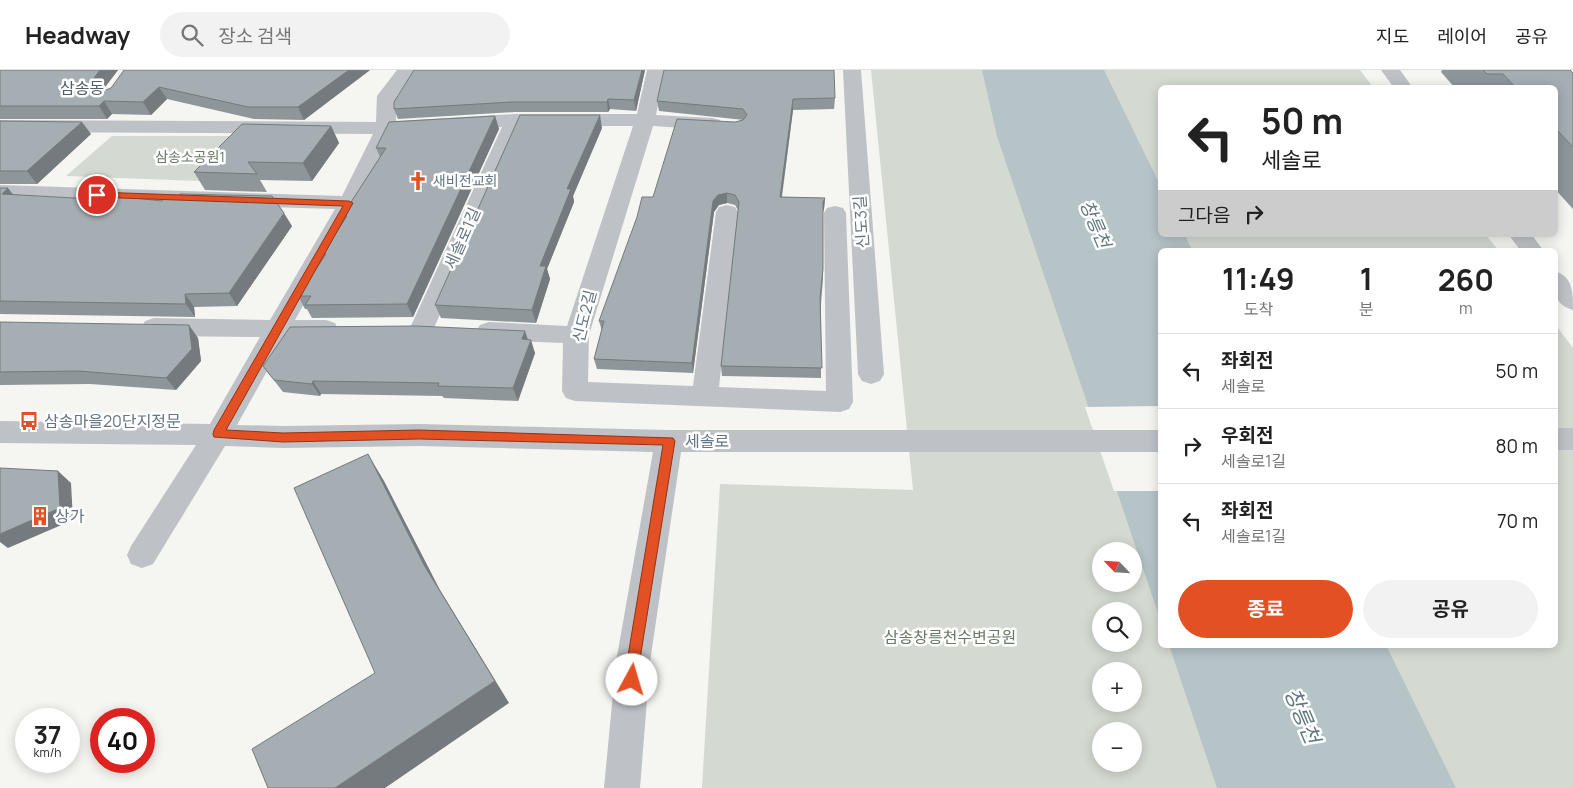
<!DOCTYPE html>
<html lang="ko">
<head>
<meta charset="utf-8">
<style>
	:root { --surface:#fff; --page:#f2f2f2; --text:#222; --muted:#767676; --line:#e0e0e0; --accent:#e25024 }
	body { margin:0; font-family:Manrope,"Noto Sans KR",sans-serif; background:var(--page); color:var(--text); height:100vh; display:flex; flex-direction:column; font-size:19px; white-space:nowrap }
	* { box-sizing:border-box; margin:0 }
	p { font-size:16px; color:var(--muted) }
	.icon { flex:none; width:28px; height:28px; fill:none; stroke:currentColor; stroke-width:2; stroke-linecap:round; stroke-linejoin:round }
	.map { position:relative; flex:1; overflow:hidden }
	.drawer { position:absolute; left:1158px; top:178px; width:400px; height:400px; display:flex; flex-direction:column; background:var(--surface); border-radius:8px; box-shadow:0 2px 12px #0003 }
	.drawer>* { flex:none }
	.top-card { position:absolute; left:1158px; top:15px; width:400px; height:152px; border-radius:8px; box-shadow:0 2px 12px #0003; background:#fff; color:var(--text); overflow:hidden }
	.needle { width:32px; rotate:295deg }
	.buttons { position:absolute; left:1092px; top:472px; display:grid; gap:10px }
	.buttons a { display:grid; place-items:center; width:50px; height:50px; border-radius:50%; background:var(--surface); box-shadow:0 2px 12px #0003; font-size:25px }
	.speed { position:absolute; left:15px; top:638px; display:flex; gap:10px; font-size:25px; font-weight:700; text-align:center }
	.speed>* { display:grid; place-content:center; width:65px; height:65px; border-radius:50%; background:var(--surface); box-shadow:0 2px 12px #0003; line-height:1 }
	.speed small { font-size:12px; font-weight:400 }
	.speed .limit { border:8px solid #d22; background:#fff; color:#111 }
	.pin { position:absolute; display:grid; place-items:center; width:42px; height:42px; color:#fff; margin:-21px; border:2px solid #fff; border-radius:50%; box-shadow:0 1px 5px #0007 }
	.me { position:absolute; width:55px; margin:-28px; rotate:6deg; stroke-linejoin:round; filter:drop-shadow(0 0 4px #0008) }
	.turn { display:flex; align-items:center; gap:18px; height:105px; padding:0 20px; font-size:22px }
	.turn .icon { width:65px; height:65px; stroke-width:2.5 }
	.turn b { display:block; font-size:35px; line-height:42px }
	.then { display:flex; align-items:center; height:48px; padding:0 20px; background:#0003; gap:10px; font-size:19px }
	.eta { display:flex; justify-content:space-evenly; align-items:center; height:85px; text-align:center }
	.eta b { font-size:30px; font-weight:700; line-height:35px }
	.action { display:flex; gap:10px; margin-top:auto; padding:10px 20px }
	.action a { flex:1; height:58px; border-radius:30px; background:var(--accent); color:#fff; font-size:20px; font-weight:700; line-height:58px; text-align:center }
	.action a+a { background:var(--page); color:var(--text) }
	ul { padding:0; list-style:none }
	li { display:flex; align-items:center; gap:15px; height:75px; padding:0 20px; border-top:1px solid var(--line) }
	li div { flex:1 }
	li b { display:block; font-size:19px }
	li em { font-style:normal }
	header { display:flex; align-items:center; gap:30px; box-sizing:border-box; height:70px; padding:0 25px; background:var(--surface); border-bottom:1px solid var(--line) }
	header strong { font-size:24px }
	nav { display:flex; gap:28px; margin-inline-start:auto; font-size:18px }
	.search { width:350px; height:45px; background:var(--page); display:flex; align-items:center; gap:12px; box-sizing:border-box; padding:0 18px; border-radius:28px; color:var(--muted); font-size:19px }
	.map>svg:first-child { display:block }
	.green { fill:#d4dad1; fill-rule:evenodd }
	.water { fill:#b6c3c7 }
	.pier { fill:#f5f5f1 }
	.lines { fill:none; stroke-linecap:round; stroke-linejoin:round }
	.minor { fill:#bec2c6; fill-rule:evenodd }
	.wall { fill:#8e969a }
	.shaded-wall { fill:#747a7d }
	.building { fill:#a5aeb3; stroke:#747a7d }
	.route { fill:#e25024; stroke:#933417 }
	.labels { text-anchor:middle; stroke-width:5; stroke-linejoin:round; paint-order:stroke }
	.far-park-label { font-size:14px; fill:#687a63; stroke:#fff }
	.far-poi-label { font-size:14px; fill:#647583; stroke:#fff; text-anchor:start }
	.far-quarter-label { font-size:16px; fill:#525e68; stroke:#fff }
	.street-label { font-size:16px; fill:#647583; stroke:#fff }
	.poi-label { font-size:16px; fill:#647583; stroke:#fff; text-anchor:start }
	.park-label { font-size:16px; fill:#687a63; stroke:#fff }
	.water-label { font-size:18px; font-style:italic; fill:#5f777f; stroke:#fff }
	.near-water-label { font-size:21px; font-style:italic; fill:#5f777f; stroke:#fff }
</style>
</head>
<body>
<header>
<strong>Headway</strong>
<div class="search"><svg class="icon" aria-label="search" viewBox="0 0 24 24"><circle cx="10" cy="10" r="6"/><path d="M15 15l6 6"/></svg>장소 검색</div>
<nav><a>지도</a><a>레이어</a><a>공유</a></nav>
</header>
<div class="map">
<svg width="1573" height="718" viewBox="0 0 1573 718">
	<rect width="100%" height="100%" fill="#f5f5f1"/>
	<g class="green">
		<path d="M871,0H1360L1373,17L1160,18V165H1486L1498,180H1160V575H1555V254L1573,278V718H702L720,414L913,420ZM1101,481H1134V514H1101ZM1101,541H1134V574H1101ZM1101,601H1134V634H1101ZM1101,661H1134V694H1101Z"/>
		<polygon points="112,66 237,66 199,111 66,106"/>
	</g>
	<g class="water">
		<polygon points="982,0 1104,0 1160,115 1160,165 1185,165 1192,180 1160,180 1160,549 997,66"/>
		<polygon points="1169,575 1386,575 1456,718 1217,718"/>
	</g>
	<polygon class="pier" points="1160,336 1160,421 1114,421 1085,337"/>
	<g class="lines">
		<g class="minor">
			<polygon points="397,0 415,0 397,26 396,51 515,44 637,44 647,0 665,0 656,45 713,48 720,50 723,54 720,58 713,60 653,56 589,265 588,312 693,316 716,142 719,137 727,135 735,137 738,142 719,317 826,321 824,143 827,138 835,136 843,138 846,143 853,332 849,339 840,342 575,331 566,328 562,321 563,273 489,270 480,267 476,261 480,255 489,252 567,256 633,56 522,56 434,258 431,264 422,267 413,264 410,258 502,57 393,63 360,133 295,250 326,250 335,253 338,259 335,265 326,268 286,267 237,355 283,356 419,354 669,360 1160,360 1160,382 681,382 650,592 640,718 604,718 616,592 653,382 419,376 283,378 225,376 153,494 142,498 131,494 127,485 131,476 196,375 0,373 0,351 210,354 260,267 154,266 145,263 142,257 145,251 154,248 270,250 335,139 0,129 0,115 342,126 373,64 0,62 0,50 376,52 377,26"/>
			<polygon points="843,0 861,0 884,304 880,311 871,314 862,311 858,304"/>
			<polygon points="1381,0 1400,0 1413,18 1394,18"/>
			<polygon points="1509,165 1532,165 1543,180 1520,180"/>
			<path d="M1555,201C1573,207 1573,222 1573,240C1552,234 1555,219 1555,201Z"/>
			<rect x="1555" y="358" width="18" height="22"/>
		</g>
	</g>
	<g class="wall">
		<polygon points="0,0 118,0 102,21 370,0 304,50 254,49 167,29 151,45 112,44 107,49 0,49"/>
		<polygon points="645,0 636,41 610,39 608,42 515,42 398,49 394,39"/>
		<polygon points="1442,0 1570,0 1573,3 1573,139 1555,119 1555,117 1557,114 1555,112 1555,18 1455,18 1441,2"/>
		<polygon points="835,28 834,39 793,40 782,127 825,128 824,139 823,142 823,209 821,234 821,308 722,306 721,296 738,140 735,135 727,133 719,135 714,142 693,303 597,299 594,289 602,261 599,251 653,127 735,52 744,50 659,41 657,31"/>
		<polygon points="495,46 499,59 413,247 312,248 307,239 305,239 298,226 324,186 323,183 344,150 342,146 380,87 376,78"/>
		<polygon points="0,51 91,64 37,114 0,114"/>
		<polygon points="331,56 339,73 312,111 260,110 267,122 205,120 194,102"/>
		<polygon points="602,58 573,126 574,132 547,199 550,209 536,253 441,248 435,235"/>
		<polygon points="0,118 12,124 292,156 237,236 194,237 195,247 0,244"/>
		<polygon points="0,252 198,268 201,291 176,320 90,314 0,315"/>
		<polygon points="528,270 535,283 518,331 444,328 442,326 321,324 320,326 283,322 263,296"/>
	</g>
	<g class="shaded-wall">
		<polygon points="100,0 118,0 99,25 94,18 91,12"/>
		<polygon points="349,0 370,0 304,50 298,37"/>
		<polygon points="642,0 645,0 636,41 634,30"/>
		<polygon points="159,17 167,29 151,45 143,32"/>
		<polygon points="608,29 610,39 608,42 607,32"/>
		<polygon points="793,29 793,40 780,137 780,127"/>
		<polygon points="104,31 112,44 107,49 99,36"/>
		<polygon points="600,45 602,58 573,126 574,132 547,199 550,209 536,253 532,240 540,196 567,119"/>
		<polygon points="495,46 499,59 413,247 407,234"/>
		<polygon points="82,52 91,64 37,114 27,101"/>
		<polygon points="331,56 339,73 312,111 303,93"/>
		<polygon points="8,118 18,131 2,124"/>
		<polygon points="727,123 727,133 719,135 714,142 693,303 692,293 713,131 718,125"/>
		<polygon points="825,128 824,139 822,143 823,132"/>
		<polygon points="284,143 292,156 237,236 229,223"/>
		<polygon points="185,224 194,237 195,247 186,234"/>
		<polygon points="189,255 198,268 201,291 176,320 166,308"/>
		<polygon points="525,261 529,273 522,269"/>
		<polygon points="531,270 535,283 518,331 513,318"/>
		<polygon points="313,311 321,324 320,326 312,314"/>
		<polygon points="368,384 384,411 440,520 509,633 385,718 335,718 424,495"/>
		<polygon points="58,401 71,413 73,450 8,478 0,472 0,464"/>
	</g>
	<g class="building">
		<polygon points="0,0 100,0 91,12 94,18 103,21 111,18 124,0 349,0 298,37 248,37 159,17 143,32 104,31 99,36 0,36"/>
		<polygon points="414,0 642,0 634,30 608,29 607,32 512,32 394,39 394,32"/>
		<polygon points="664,0 834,0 835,28 793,29 780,127 825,128 823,132 823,199 820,228 822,298 721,296 739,132 735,125 727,123 718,125 713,131 692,293 594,289 604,251 599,251 637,147 642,127 653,127 677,49 735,52 743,50 747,45 743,39 657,31"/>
		<polygon points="1483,0 1570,0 1573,3 1573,77 1555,58 1555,18 1516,18 1503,4 1487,4"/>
		<polygon points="520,45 600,45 567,119 571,119 540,196 546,196 532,240 435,235"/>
		<polygon points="495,46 407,234 305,235 311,226 298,226 326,184 323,183 347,146 342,146 386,78 376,78 389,52"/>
		<polygon points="0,51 82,52 27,101 0,101"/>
		<polygon points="242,54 331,56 303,93 248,92 257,104 194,102"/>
		<polygon points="0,118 8,118 2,124 92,129 97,124 162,131 166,127 176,128 180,124 272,126 284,143 229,223 185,224 186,234 0,231"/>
		<polygon points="0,252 189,255 192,279 166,308 78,301 0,302"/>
		<polygon points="416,256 525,261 522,269 531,270 513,318 438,316 439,313 313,311 312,314 274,310 263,296 290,257"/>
		<polygon points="368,384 424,495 495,611 335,718 268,718 252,679 375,603 294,418"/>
		<polygon points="0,398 58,401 60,438 0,464"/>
	</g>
	<polygon class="route" points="97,122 349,131 353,133 226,360 283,363 419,360 673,368 675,371 636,614 632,616 627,614 624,610 663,375 419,369 283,372 214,367 213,364 214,360 343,136 94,127 92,125"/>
	<defs>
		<g id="church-bare" transform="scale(1.5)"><path d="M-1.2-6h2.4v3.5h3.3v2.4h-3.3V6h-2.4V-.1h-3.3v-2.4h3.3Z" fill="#e25024" stroke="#fff" stroke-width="2.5" paint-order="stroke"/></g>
		<g id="bus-bare" transform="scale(1.5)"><path d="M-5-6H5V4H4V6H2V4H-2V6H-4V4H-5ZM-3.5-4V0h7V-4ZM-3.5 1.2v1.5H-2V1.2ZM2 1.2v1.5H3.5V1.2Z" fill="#e25024" stroke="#fff" stroke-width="2.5" paint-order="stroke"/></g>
		<g id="building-bare" transform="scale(1.5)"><path d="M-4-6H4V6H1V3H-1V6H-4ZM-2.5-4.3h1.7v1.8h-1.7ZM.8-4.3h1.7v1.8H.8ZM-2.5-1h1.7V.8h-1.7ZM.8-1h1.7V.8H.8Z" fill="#e25024" stroke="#fff" stroke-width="2.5" paint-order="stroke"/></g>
	</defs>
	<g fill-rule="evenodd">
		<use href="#church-bare" x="418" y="111"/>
		<use href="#bus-bare" x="29" y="351"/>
		<use href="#building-bare" x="40" y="446"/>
	</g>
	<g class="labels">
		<g class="far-park-label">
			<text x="190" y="92">삼송소공원1</text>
		</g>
		<g class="far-poi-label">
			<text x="433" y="116">새비전교회</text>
		</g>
		<g class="far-quarter-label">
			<text x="82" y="24">삼송동</text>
		</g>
		<g class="street-label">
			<text transform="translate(861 152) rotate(-94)" y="6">신도3길</text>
			<text transform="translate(462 168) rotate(-66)" y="6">세솔로1길</text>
			<text transform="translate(584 246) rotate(-76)" y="6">신도2길</text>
			<text x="707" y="377">세솔로</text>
		</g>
		<g class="poi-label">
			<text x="44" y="357">삼송마을20단지정문</text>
			<text x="55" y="452">상가</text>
		</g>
		<g class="park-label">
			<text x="950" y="573">삼송창릉천수변공원</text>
		</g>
		<g class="water-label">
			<text transform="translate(1095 154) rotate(67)" y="6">창릉천</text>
		</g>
		<g class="near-water-label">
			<text transform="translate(1302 646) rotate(67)" y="7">창릉천</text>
		</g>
	</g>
</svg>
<div class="buttons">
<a><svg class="needle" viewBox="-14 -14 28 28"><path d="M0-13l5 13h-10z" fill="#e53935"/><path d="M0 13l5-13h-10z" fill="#767676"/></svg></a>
<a><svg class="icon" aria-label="search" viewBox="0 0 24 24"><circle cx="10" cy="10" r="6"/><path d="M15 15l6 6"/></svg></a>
<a>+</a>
<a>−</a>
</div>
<div class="speed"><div>37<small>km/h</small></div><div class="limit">40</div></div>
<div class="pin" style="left:97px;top:125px;background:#d93025"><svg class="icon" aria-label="arrive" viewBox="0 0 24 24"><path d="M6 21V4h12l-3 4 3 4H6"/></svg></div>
<svg class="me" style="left:632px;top:610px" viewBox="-20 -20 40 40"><circle r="19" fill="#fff"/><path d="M0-13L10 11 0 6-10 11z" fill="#e25024"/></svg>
<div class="top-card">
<div class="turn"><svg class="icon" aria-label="left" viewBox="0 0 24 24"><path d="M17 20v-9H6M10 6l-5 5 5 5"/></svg><div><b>50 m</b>세솔로</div></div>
<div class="then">그다음<svg class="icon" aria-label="right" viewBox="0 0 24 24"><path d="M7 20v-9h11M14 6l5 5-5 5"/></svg></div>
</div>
<section class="drawer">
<div class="eta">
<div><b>11:49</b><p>도착</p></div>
<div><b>1</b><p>분</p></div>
<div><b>260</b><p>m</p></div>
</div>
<ul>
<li><svg class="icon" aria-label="left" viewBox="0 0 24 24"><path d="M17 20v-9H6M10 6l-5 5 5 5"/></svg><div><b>좌회전</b><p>세솔로</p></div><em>50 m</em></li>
<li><svg class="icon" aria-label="right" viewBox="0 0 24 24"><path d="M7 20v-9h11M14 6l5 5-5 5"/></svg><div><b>우회전</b><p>세솔로1길</p></div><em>80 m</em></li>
<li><svg class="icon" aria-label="left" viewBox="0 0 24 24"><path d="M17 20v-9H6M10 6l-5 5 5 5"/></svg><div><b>좌회전</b><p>세솔로1길</p></div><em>70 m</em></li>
</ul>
<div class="action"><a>종료</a><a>공유</a></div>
</section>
</div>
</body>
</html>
